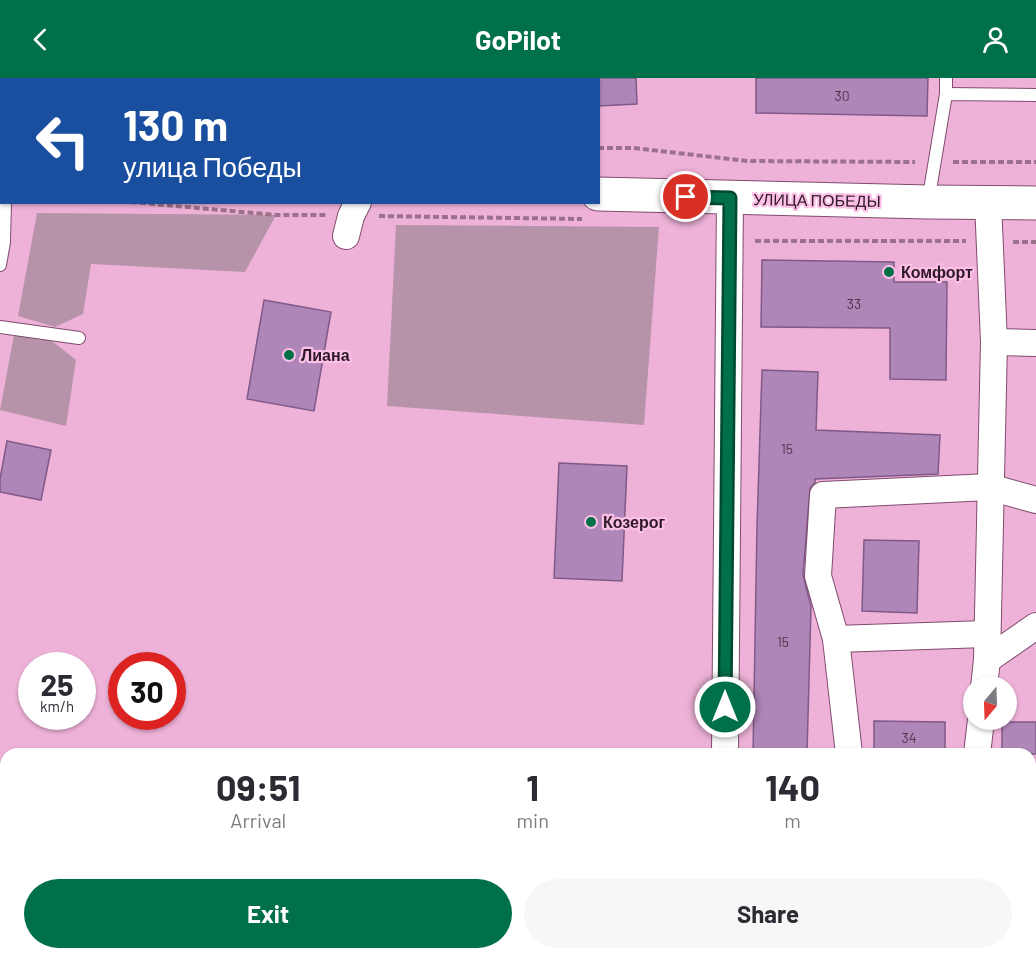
<!DOCTYPE html>
<html lang="en">
<head>
<meta charset="utf-8">
<style>
	:root { --surface:#fff; --page:#f7f7f7; --text:#2b2b33; --muted:#7c7c81; --accent:#007049 }
	body { margin:0; font-family:Barlow,sans-serif; background:var(--page); color:var(--text); height:100vh; display:flex; flex-direction:column; font-size:22px; white-space:nowrap }
	* { box-sizing:border-box; margin:0 }
	p { font-size:20px; color:var(--muted) }
	.icon { flex:none; width:33px; height:33px; fill:none; stroke:currentColor; stroke-width:2; stroke-linecap:round; stroke-linejoin:round }
	.map { position:relative; flex:1; overflow:hidden }
	.drawer { position:absolute; left:0px; top:670px; width:1036px; height:212px; display:flex; flex-direction:column; background:var(--surface); border-radius:18px 18px 0 0; box-shadow:0 2px 4px #0004 }
	.drawer>* { flex:none }
	.banner { position:absolute; left:0px; top:0px; width:600px; height:126px; box-shadow:0 2px 4px #0004; background:#1a4fa0; color:#fff; overflow:hidden }
	.needle { width:39px; rotate:199deg }
	.fabs { position:absolute; left:963px; top:598px; display:grid; gap:12px }
	.fabs a { display:grid; place-items:center; width:54px; height:54px; border-radius:50%; background:var(--surface); box-shadow:0 2px 4px #0004; font-size:30px }
	.speed { position:absolute; left:18px; top:574px; display:flex; gap:12px; font-size:30px; font-weight:700; text-align:center }
	.speed>* { display:grid; place-content:center; width:78px; height:78px; border-radius:50%; background:var(--surface); box-shadow:0 2px 4px #0004; line-height:1 }
	.speed small { font-size:15px; font-weight:400 }
	.speed .limit { border:9px solid #d22; background:#fff; color:#111 }
	.pin { position:absolute; display:grid; place-items:center; width:51px; height:51px; color:#fff; margin:-26px; border:3px solid #fff; border-radius:50%; box-shadow:0 2px 6px #0007 }
	.me { position:absolute; width:66px; margin:-33px; rotate:0deg; stroke-linejoin:round; filter:drop-shadow(0 0 4px #0008) }
	.turn { display:flex; align-items:center; gap:21px; height:126px; padding:0 24px; font-size:27px }
	.turn .icon { width:78px; height:78px; stroke-width:2.5 }
	.turn b { display:block; font-size:42px; line-height:51px }
	.eta { display:flex; justify-content:space-evenly; align-items:center; height:102px; text-align:center }
	.eta b { font-size:36px; font-weight:700; line-height:42px }
	.cta { display:flex; gap:12px; margin-top:auto; padding:12px 24px }
	.cta a { flex:1; height:69px; border-radius:36px; background:var(--accent); color:#fff; font-size:24px; font-weight:700; line-height:69px; text-align:center }
	.cta a+a { background:var(--page); color:var(--text) }
	header { display:flex; justify-content:space-between; align-items:center; height:78px; padding:0 24px; background:var(--accent); color:#fff; font-size:27px; font-weight:700 }
	.map>svg:first-child { display:block }
	.green { fill:#b793a9 }
	.building { fill:#af86b8; stroke:#805988; stroke-width:1.5 }
	.lines { fill:none; stroke-linecap:round; stroke-linejoin:round }
	.lane-casing { stroke:#804b6e; stroke-width:14 }
	.street-casing { stroke:#804b6e; stroke-width:28 }
	.secondary-casing { stroke:#804b6e; stroke-width:35 }
	.path { stroke:#9c718c; stroke-width:4; stroke-dasharray:6 3; stroke-linecap:butt }
	.lane { stroke:#fff; stroke-width:12 }
	.street { stroke:#fff; stroke-width:26 }
	.secondary { stroke:#fff; stroke-width:33 }
	.route-casing { stroke:#00492f; stroke-width:15 }
	.route { stroke:#007049; stroke-width:10 }
	.poi-dot { fill:#007049; stroke:#fcbfe6; stroke-width:2 }
	.labels { text-anchor:middle; stroke-width:4.5; stroke-linejoin:round; paint-order:stroke }
	.number-label { font-size:14px; fill:#4f344b }
	.street-label { font-size:16px; fill:#2f1927; stroke:#fcbfe6 }
	.poi-label { font-size:16px; font-weight:bold; fill:#2f1927; stroke:#fcbfe6; text-anchor:start }
</style>
</head>
<body>
<header><svg class="icon" aria-label="back" viewBox="0 0 24 24"><path d="M15 5l-7 7 7 7"/></svg>GoPilot<svg class="icon" aria-label="person" viewBox="0 0 24 24"><circle cx="12" cy="8" r="4"/><path d="M4 21q1-7 8-7t8 7"/></svg></header>
<div class="map">
<svg width="1036" height="881" viewBox="0 0 1036 881">
	<rect width="100%" height="100%" fill="#eeb2d8"/>
	<g class="green">
		<polygon points="37,135 276,137 245,194 91,186 83,236 55,249 18,238"/>
		<polygon points="396,147 659,149 644,347 387,328"/>
		<polygon points="14,257 52,263 76,282 66,348 0,332"/>
	</g>
	<g class="building">
		<polygon points="598,0 636,0 637,26 598,28"/>
		<polygon points="756,0 928,0 927,38 756,35"/>
		<polygon points="762,182 894,184 894,204 947,204 946,302 890,301 890,250 761,249"/>
		<polygon points="264,222 331,234 314,333 247,321"/>
		<polygon points="762,292 818,294 816,352 940,357 938,396 815,401 815,405 810,410 803,497 811,528 807,676 753,676 757,448"/>
		<polygon points="7,363 51,372 41,422 0,414 0,401"/>
		<polygon points="559,385 627,388 622,503 554,500"/>
		<polygon points="864,462 919,463 917,535 862,533"/>
		<polygon points="874,643 945,644 945,676 874,676"/>
		<rect x="1002" y="644" width="34" height="32"/>
	</g>
	<g class="lines">
		<g class="lane-casing">
			<g id="lane">
				<polyline points="207,2 207,0"/>
				<polyline points="946,16 946,0"/>
				<polyline points="928,124 946,16 1036,17"/>
				<polyline points="0,187 4,164 5,124"/>
				<polyline points="0,249 79,260"/>
				<polyline points="840,876 840,881"/>
				<polyline points="957,881 958,876"/>
			</g>
		</g>
		<g class="street-casing">
			<g id="street">
				<polyline points="346,158 351,138 358,124"/>
				<polyline points="994,264 1036,265"/>
				<polyline points="836,561 986,556"/>
				<polyline points="987,582 1036,548"/>
				<polyline points="984,609 987,582 994,264 988,124"/>
				<polyline points="725,676 730,120"/>
				<polyline points="849,676 836,561 818,498 823,417 989,409 1036,422"/>
				<polyline points="977,676 981,642"/>
				<polyline points="721,881 721,876"/>
			</g>
		</g>
		<g class="secondary-casing">
			<g id="secondary">
				<polyline points="0,93 2,93"/>
				<polyline points="598,116 928,124 1036,125"/>
				<polyline points="1030,759 1036,759"/>
			</g>
		</g>
		<g class="path">
			<polyline points="0,48 2,48"/>
			<polyline points="598,70 633,70 748,83 915,84"/>
			<polyline points="953,84 1036,84"/>
			<polyline points="131,124 276,137 327,137"/>
			<polyline points="379,138 582,141"/>
			<polyline points="755,163 966,163"/>
			<polyline points="1013,164 1036,164"/>
		</g>
		<use href="#lane" class="lane"/>
		<use href="#street" class="street"/>
		<use href="#secondary" class="secondary"/>
	</g>
	<g class="lines">
		<g class="route-casing">
			<polyline id="route" points="686,119 730,120 725,629"/>
		</g>
		<use href="#route" class="route"/>
	</g>
	<g class="poi-dot">
		<circle cx="889" cy="194" r="6"/>
		<circle cx="289" cy="277" r="6"/>
		<circle cx="591" cy="444" r="6"/>
	</g>
	<g class="labels">
		<g class="number-label">
			<text x="842" y="23">30</text>
			<text x="854" y="231">33</text>
			<text x="787" y="376">15</text>
			<text x="783" y="569">15</text>
			<text x="909" y="665">34</text>
		</g>
		<g class="street-label">
			<text transform="translate(817 122) rotate(1)" y="6">УЛИЦА ПОБЕДЫ</text>
		</g>
		<g class="poi-label">
			<text x="901" y="200">Комфорт</text>
			<text x="301" y="283">Лиана</text>
			<text x="603" y="450">Козерог</text>
		</g>
	</g>
</svg>
<div class="fabs">
<a><svg class="needle" viewBox="-14 -14 28 28"><path d="M0-13l5 13h-10z" fill="#e53935"/><path d="M0 13l5-13h-10z" fill="#7c7c81"/></svg></a>
</div>
<div class="speed"><div>25<small>km/h</small></div><div class="limit">30</div></div>
<div class="pin" style="left:686px;top:119px;background:#d93025"><svg class="icon" aria-label="arrive" viewBox="0 0 24 24"><path d="M6 21V4h12l-3 4 3 4H6"/></svg></div>
<svg class="me" style="left:725px;top:629px" viewBox="-20 -20 40 40"><circle r="17" fill="#007049" stroke="#fff" stroke-width="3"/><path d="M0-11L8 9 0 5-8 9z" fill="#fff"/></svg>
<div class="banner">
<div class="turn"><svg class="icon" aria-label="left" viewBox="0 0 24 24"><path d="M17 20v-9H6M10 6l-5 5 5 5"/></svg><div><b>130 m</b>улица Победы</div></div>
</div>
<section class="drawer">
<div class="eta">
<div><b>09:51</b><p>Arrival</p></div>
<div><b>1</b><p>min</p></div>
<div><b>140</b><p>m</p></div>
</div>
<div class="cta"><a>Exit</a><a>Share</a></div>
</section>
</div>
</body>
</html>
